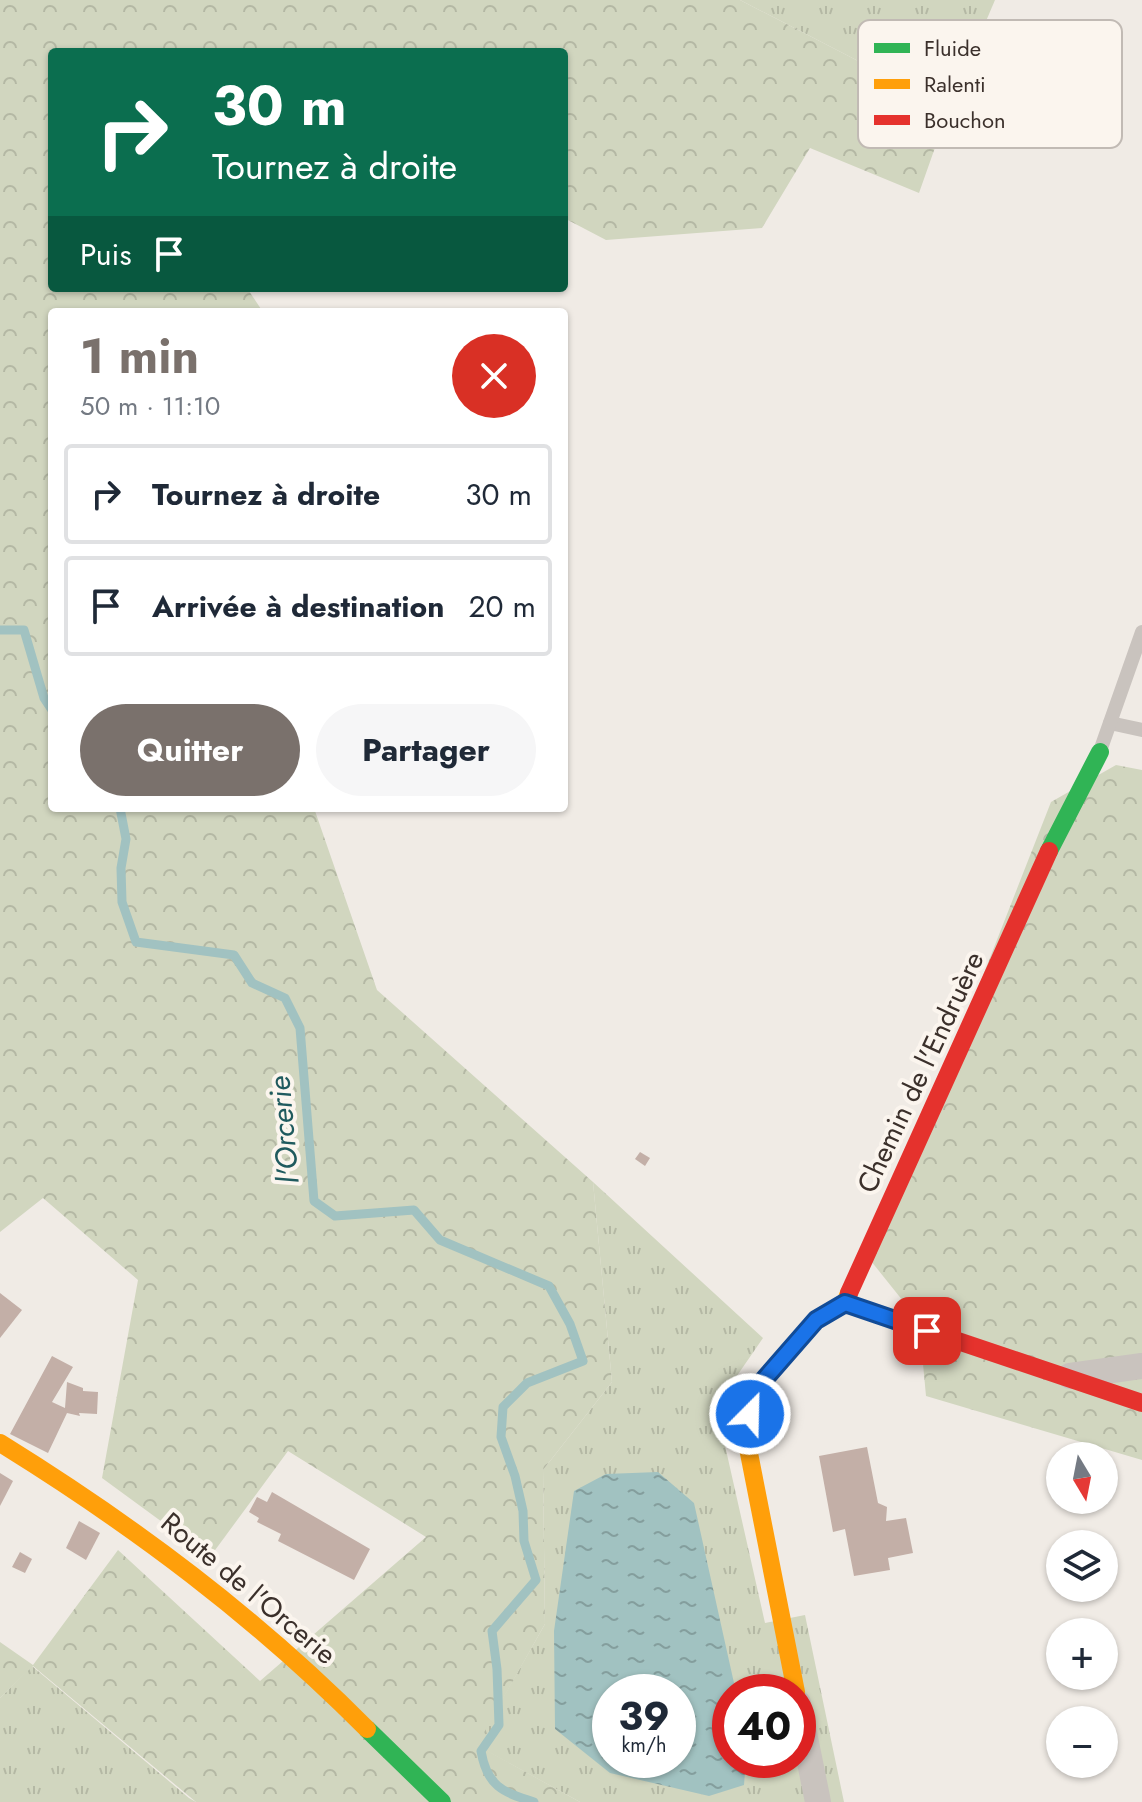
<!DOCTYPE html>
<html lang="fr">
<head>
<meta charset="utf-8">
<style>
	:root { --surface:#fff; --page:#f6f6f7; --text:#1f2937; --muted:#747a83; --line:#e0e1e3; --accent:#7a716c }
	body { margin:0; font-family:Jost,sans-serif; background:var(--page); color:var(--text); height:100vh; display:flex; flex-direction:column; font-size:30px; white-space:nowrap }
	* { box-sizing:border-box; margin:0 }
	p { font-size:26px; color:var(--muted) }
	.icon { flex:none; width:44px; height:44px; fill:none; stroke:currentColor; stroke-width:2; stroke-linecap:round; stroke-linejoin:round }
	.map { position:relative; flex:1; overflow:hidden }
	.sheet { position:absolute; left:48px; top:308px; width:520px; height:504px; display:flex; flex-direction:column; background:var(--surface); border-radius:8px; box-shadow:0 2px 6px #0004 }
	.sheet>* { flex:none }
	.top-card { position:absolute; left:48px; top:48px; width:520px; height:244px; border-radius:8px; box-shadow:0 2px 6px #0004; background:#0b6e4f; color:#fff; overflow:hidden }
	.needle { width:52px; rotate:170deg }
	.buttons { position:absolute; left:1046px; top:1442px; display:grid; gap:16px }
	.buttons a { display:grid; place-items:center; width:72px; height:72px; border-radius:50%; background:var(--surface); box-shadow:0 2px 6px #0004; font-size:40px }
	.speed { position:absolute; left:592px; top:1674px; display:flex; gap:16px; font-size:40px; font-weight:700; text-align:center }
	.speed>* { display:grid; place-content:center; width:104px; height:104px; border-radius:50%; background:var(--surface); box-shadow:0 2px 6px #0004; line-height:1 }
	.speed small { font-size:20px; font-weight:400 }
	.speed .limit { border:12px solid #d22; background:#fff; color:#111 }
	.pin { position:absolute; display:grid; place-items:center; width:68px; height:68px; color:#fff; margin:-34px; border-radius:16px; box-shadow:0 4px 12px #0006 }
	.me { position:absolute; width:88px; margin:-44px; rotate:23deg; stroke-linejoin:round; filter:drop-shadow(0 0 6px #0008) }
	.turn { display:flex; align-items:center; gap:28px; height:168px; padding:0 32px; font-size:36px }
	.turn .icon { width:104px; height:104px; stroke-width:2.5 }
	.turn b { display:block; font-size:56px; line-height:68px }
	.then { display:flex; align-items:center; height:76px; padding:0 32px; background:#0003; gap:16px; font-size:30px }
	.round { display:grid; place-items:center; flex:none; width:84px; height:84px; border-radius:42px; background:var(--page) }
	.summary { display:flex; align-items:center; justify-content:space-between; height:136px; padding:0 32px }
	h1 { font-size:48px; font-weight:700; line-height:60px; color:var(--accent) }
	.button { display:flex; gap:16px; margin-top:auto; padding:16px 32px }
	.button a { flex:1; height:92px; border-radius:48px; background:var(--accent); color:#fff; font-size:32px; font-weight:700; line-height:92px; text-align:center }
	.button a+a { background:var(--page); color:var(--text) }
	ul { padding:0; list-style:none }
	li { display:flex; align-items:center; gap:24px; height:100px; margin:0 16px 12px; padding:0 16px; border:4px solid var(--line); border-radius:8px }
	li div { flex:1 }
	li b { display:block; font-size:30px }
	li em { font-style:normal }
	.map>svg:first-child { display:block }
	.grass { fill:url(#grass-tufts); fill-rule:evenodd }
	.forest { fill:url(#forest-crowns) }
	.water { fill:url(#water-ripples); fill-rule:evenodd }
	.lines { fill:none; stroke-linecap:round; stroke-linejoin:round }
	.stream { stroke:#a1c2c1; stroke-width:9 }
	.building { fill:#c3afa7 }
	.lane { stroke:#c9c3be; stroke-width:14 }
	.street { stroke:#c9c3be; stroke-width:26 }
	.fast { stroke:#30b455; stroke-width:18 }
	.slow { stroke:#ff9f0a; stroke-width:18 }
	.jam { stroke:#e5322d; stroke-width:18 }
	.route-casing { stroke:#114b97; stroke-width:20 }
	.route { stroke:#1a73e8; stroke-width:14 }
	.labels { text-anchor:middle; stroke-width:8; stroke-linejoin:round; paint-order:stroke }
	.street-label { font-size:28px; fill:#3b302b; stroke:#fbf5ee }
	.water-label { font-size:30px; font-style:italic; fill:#1f5a5e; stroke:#fbf5ee }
	.key { fill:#fbf5ee; stroke:#c1bab4; stroke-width:2 }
	.key-label { font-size:22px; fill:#3b302b }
</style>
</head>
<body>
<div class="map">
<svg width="1142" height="1802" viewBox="0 0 1142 1802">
	<defs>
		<pattern id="grass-tufts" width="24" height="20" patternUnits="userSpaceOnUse" patternTransform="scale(2)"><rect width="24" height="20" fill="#d1d6bf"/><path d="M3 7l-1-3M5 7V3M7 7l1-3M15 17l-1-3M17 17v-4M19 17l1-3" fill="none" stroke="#b4b8a4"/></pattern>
		<pattern id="forest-crowns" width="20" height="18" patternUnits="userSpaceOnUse" patternTransform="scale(2)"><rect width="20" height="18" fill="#d1d6bf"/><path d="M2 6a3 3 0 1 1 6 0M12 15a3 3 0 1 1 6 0" fill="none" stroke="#b4b8a4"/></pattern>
		<pattern id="water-ripples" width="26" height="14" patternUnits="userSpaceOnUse" patternTransform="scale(2)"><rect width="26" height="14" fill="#a1c2c1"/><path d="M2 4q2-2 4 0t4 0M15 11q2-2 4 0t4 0" fill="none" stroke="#849e9d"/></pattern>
	</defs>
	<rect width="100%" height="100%" fill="#f0ebe5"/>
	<g class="grass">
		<polygon points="740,0 995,0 949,108"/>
		<path d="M593,1182L763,1338L732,1383L724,1441L765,1623L805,1615L844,1802H580L476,1745L545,1624L543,1470L612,1382ZM610,1692H678V1760H610ZM730,1692H798V1760H730Z"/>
		<polygon points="32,1666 189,1798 196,1802 0,1802 0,1698"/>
	</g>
	<g class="forest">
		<polygon points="0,0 740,0 949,108 919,193 810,148 762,228 606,240 564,218 564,52 52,52 52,288 247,288 263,312 52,312 52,808 314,808 377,990 593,1182 612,1382 543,1470 545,1624 477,1745 580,1802 196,1802 33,1666 0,1698 0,1642 33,1665 118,1550 260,1681 426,1537 288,1451 210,1557 102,1478 138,1280 43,1198 0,1232"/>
		<polygon points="1116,765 1142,770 1142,1460 926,1396 919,1321 871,1261 1051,802"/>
	</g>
	<path class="water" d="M658,1472L694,1503L736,1692H730V1760H746L744,1785L709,1796L610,1773L555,1729L554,1631L574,1491L606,1474ZM610,1692H678V1760H610Z"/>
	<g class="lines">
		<g class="stream">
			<polyline points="0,630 24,630 44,698 52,710"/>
			<path d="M120,808L126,839L121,868L122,902L136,942L234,955L252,983L285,998L300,1028L314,1201L335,1216L414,1210L440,1240L549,1286L570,1324L583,1361L527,1383L503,1407L501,1437L515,1476L523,1511L524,1541L536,1580L492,1631L497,1669L499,1725L481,1751C487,1786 502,1792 534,1802"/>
		</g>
	</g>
	<g class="building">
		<polygon points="640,1152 650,1158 645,1166 635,1159"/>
		<polygon points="0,1293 22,1310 0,1338"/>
		<polygon points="52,1356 73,1367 52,1402 65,1408 67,1382 83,1388 83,1391 98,1392 97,1414 79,1413 80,1416 67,1413 48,1453 10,1434"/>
		<polygon points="867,1447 878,1503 887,1507 886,1521 906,1518 913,1553 888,1558 890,1570 854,1576 845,1529 833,1532 819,1456"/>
		<polygon points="0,1473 13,1481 0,1506"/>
		<polygon points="272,1492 370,1549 354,1580 278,1541 281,1534 257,1522 259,1518 249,1512 257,1497 267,1502"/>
		<polygon points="79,1521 100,1533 86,1560 66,1548"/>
		<polygon points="20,1552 32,1559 25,1573 12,1567"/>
	</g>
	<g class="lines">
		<g class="lane">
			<polyline points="1110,723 1142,730"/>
			<polyline points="1100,751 1142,632"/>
		</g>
		<g class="street">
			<polyline points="1070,1376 1142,1366"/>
			<polyline points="798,1703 818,1802"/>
		</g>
		<g class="fast">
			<polyline points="1049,851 1100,752"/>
			<polyline points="367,1729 442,1802"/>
		</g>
		<g class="slow">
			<path d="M0,1443C134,1526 256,1617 367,1729"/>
			<polyline points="796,1692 746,1438 755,1390 816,1320 845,1303 849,1293"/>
		</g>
		<g class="jam">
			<polyline points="849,1293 1049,851"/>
			<polyline points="845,1303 1142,1403"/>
		</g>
	</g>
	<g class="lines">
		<g class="route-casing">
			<polyline id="route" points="750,1414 755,1390 816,1320 845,1303 927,1331"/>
		</g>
		<use href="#route" class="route"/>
	</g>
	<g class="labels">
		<g class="street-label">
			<text transform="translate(920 1072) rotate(-65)" y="10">Chemin de l'Endruère</text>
			<text transform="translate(249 1588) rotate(40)" y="10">Route de l'Orcerie</text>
		</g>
		<g class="water-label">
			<text transform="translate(284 1130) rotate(-95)" y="10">l'Orcerie</text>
		</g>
	</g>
	<rect x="858" y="20" width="264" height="128" rx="12" class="key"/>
	<rect x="874" y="43" width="36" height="10" fill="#30b455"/>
	<rect x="874" y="79" width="36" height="10" fill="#ff9f0a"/>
	<rect x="874" y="115" width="36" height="10" fill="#e5322d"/>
	<g class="key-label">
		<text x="924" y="56">Fluide</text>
		<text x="924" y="92">Ralenti</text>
		<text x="924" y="128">Bouchon</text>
	</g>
</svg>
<div class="buttons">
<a><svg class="needle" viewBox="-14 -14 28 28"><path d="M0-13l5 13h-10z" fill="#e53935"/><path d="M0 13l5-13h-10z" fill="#747a83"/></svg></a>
<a><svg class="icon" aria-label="layers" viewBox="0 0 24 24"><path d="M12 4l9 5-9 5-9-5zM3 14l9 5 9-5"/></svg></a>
<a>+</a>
<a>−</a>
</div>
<div class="speed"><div>39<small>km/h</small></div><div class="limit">40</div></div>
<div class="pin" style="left:927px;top:1331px;background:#d93025"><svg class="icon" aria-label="arrive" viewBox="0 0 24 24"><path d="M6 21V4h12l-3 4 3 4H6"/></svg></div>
<svg class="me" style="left:750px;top:1414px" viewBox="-20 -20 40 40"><circle r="17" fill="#1a73e8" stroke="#fff" stroke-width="3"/><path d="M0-11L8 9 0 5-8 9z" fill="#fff"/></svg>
<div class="top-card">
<div class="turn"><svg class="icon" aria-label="right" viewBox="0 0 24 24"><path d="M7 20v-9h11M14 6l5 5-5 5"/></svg><div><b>30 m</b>Tournez à droite</div></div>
<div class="then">Puis<svg class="icon" aria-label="arrive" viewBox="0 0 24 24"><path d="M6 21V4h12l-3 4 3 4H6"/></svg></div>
</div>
<section class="sheet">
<div class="summary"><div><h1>1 min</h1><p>50 m · 11:10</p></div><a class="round" style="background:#d93025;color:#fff"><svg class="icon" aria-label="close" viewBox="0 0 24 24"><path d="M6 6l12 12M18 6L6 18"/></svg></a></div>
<ul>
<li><svg class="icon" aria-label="right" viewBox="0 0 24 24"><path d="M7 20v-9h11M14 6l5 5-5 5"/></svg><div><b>Tournez à droite</b></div><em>30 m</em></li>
<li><svg class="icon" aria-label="arrive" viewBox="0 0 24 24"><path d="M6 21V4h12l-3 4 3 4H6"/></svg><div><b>Arrivée à destination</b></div><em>20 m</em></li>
</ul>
<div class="button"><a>Quitter</a><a>Partager</a></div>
</section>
</div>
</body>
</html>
